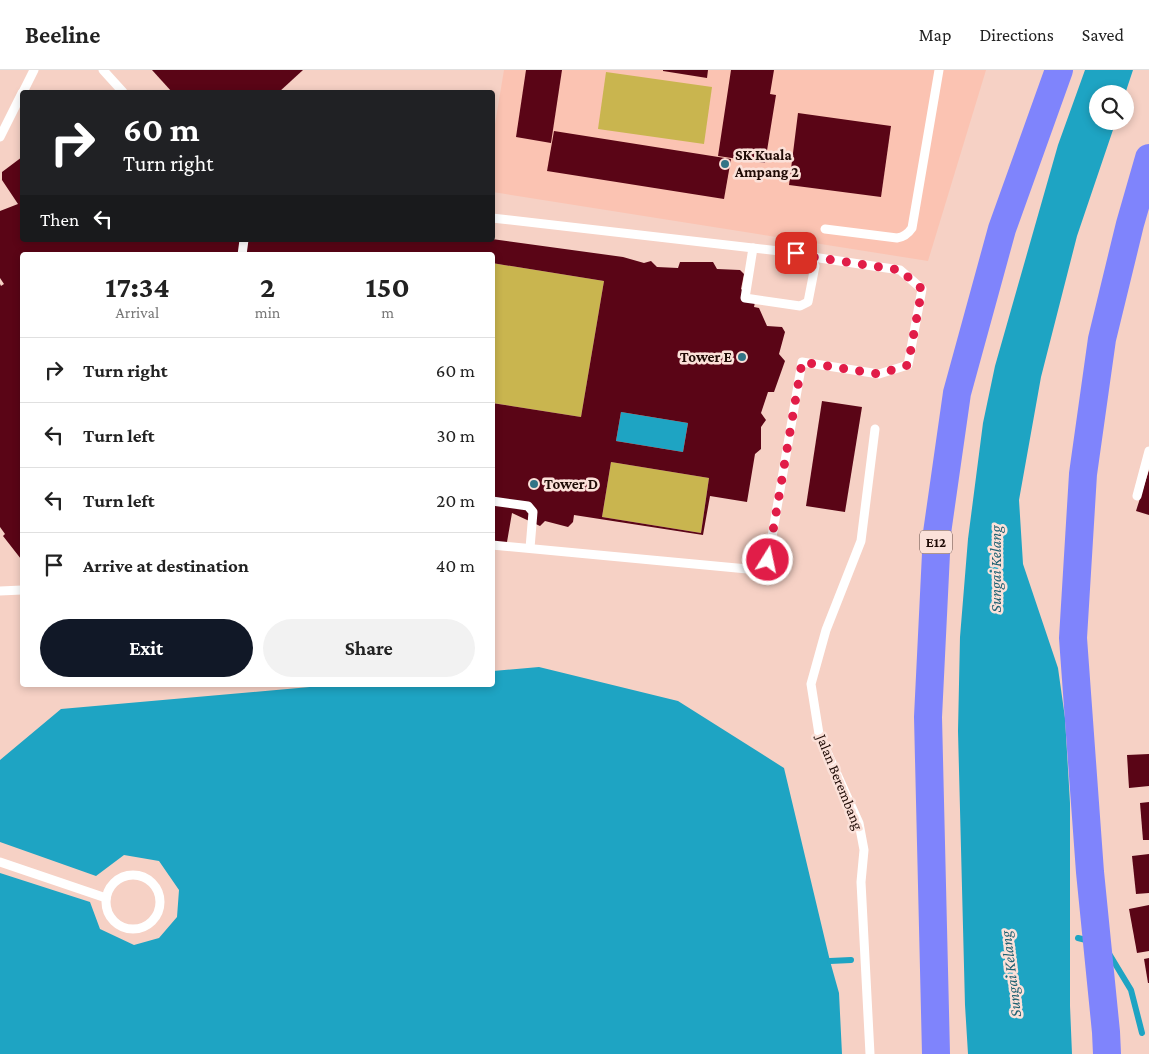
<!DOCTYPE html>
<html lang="en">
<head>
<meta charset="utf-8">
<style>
	:root { --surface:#fff; --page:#f2f2f2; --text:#222; --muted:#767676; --line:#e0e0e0; --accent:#111827 }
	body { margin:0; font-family:"Crimson Pro",serif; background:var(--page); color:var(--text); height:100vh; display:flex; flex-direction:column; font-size:19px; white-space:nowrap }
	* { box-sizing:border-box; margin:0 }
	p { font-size:16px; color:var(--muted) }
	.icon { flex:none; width:28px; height:28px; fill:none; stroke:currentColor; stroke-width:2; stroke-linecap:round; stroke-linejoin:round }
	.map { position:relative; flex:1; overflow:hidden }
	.sheet { position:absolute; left:20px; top:182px; width:475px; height:435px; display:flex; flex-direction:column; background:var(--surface); border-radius:5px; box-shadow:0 2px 8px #0003 }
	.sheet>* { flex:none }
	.top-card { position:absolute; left:20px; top:20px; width:475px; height:152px; border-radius:5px; box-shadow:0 2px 8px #0003; background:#202124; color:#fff; overflow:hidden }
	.controls { position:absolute; left:1089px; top:15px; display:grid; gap:10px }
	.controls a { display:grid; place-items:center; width:45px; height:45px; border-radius:50%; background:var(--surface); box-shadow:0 2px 8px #0003; font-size:25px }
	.pin { position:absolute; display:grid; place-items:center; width:42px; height:42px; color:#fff; margin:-21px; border-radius:10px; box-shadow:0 2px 8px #0006 }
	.me { position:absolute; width:55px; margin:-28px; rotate:10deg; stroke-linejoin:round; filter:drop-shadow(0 0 4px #0008) }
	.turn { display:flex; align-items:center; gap:18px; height:105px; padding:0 20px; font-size:22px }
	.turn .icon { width:65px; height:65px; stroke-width:2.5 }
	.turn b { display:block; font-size:35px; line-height:42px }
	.then { display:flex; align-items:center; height:48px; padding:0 20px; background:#0003; gap:10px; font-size:19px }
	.eta { display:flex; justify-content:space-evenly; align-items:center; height:85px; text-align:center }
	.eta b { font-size:30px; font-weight:700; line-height:35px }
	.cta { display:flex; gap:10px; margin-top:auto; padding:10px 20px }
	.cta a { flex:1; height:58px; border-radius:30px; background:var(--accent); color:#fff; font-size:20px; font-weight:700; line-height:58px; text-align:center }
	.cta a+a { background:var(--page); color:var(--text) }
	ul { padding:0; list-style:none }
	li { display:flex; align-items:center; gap:15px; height:65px; padding:0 20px; border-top:1px solid var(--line) }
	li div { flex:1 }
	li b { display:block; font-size:19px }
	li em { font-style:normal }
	header { display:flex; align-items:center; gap:30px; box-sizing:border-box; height:70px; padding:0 25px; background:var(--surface); border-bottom:1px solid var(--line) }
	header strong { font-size:24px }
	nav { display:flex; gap:28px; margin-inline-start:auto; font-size:18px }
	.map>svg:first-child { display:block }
	.built { fill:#fbc3b2 }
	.green { fill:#c9b54f }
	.water { fill:#1ea4c3 }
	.pier { fill:#f6d1c5 }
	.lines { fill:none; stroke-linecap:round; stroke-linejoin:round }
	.stream { stroke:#1ea4c3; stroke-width:6 }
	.building { fill:#5a0516; fill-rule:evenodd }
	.lane { stroke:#fff; stroke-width:9 }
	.highway { stroke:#7f84fc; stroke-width:28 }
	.route { stroke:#e11d48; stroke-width:9; stroke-dasharray:0 16.2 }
	.poi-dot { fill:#327486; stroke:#fbe1d9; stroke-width:2 }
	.labels { text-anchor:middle; stroke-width:5; stroke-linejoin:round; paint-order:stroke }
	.shield { fill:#fbe1d9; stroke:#604a45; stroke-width:1 }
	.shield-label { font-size:14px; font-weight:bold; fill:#1e0a05 }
	.poi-label { font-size:15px; font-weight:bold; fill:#1e0a05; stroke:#fbe1d9; text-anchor:start }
	.street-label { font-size:15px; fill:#1e0a05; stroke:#fbe1d9 }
	.water-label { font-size:16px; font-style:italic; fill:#206172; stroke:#fbe1d9 }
</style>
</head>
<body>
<header>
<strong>Beeline</strong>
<nav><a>Map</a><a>Directions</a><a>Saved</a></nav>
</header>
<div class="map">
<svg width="1149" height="984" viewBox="0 0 1149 984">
	<rect width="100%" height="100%" fill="#f6d1c5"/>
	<polygon class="built" points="504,0 986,0 928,191 493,122 493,66"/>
	<g class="green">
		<polygon points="606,2 712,17 704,74 598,59"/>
		<polygon points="492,193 604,211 581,347 493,333"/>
		<polygon points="611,392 709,408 701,463 602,447"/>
	</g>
	<g class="water">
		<polygon points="1085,0 1133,0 1125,24 1098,24 1098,51 1116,51 1077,166 1041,307 1019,430 1023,494 1058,598 1065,648 1070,733 1070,936 1072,984 968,984 965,935 958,661 960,567 968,469 983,353 995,296 1058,75"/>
		<polygon points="621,342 688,353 683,382 616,371"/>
		<polygon points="539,597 678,631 784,698 830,891 839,923 842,984 0,984 0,690 61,639 332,615 492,615 493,601"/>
	</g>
	<polygon class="pier" points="0,772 96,806 124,785 159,791 179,820 177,847 159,868 134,875 100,859 90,832 0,803"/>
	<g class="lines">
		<g class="stream">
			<polyline points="1078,868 1090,871"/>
			<polyline points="1108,882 1131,920 1142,963"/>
			<polyline points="830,891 851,890"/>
		</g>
	</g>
	<g class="building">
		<polygon points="152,0 303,0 279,22 172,22"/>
		<polygon points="526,0 562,0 551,73 516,67"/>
		<polygon points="663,0 708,0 707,8 663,1"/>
		<polygon points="731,0 774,0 770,24 776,25 765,93 718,86"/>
		<polygon points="798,43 891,56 881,127 789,115"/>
		<polygon points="554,61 731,89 724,129 547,101"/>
		<path d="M22,87V170H492V169L623,187L644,193L651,191L657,197L678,198L680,192H713L717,199L740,200L744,204L741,219L749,225L755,232L754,237L759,238L767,256L782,257L785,262L779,284L785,291L774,322H768L761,343L766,350L761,357V379L755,384L747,432L710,426L703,465L574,445L573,452L568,457L545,451L540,456L512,443L507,472L492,476V333L581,347L604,211L492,193V185H22V489H21L3,466L5,464L0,457V214L1,216L4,214L0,208V141L18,134L2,110V102ZM621,342L688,353L683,382L616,371ZM611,392L709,408L701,463L602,447Z"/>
		<polygon points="822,331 862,337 845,442 806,436"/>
		<polygon points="1149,400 1149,445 1136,441"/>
		<polygon points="1149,684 1149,716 1129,718 1127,685"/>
		<polygon points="1149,732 1149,770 1143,770 1140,733"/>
		<polygon points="1149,784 1149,823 1136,824 1132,786"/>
		<polygon points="1149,835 1149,881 1137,883 1129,839"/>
		<polygon points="1149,888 1149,913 1148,913 1144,889"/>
	</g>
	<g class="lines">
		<g class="lane">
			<polyline points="103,0 123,22"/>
			<polyline points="23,22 34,0"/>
			<polyline points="0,67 22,23"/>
			<polyline points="492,148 797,183 806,186 900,200 922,219 908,295 879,304 802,292 768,490 765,497 758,500 492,475"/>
			<path d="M825,159L897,168C904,167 908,164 912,158L939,0"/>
			<polyline points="753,178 745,228 800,236 808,232 815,196 811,190 806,186"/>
			<polyline points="242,185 244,170"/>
			<polyline points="1137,426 1149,381"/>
			<polyline points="492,431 528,436 533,442 530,478"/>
			<polyline points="0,521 22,520"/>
			<polyline points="0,792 106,828"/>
			<circle cx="133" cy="832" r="27"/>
			<polyline points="870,984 861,812 864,780 859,753 819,664 811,614 826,560 861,471 875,359"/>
		</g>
		<g class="highway">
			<polyline points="936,984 928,647 937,463 957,323 1002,159 1059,0"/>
			<polyline points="1107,984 1106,962 1090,802 1073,568 1083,404 1102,269 1130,154 1149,88"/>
		</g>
	</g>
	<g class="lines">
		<polyline class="route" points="768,490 802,292 879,304 908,295 922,219 900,200 806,186 796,183"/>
	</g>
	<g class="poi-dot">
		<circle cx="725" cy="94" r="5"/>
		<circle cx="742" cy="287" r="5"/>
		<circle cx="534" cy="414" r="5"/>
	</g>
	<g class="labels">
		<rect class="shield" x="920" y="460.5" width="32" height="23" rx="4"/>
		<g class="shield-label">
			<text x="936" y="477">E12</text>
		</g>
		<g class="poi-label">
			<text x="735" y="90">SK Kuala<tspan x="735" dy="17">Ampang 2</tspan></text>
			<text x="732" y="292" text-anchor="end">Tower E</text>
			<text x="544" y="419">Tower D</text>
		</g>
		<g class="street-label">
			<text transform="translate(840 712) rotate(68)" y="5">Jalan Berembang</text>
		</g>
		<g class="water-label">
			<text transform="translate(995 499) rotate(-90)" y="6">Sungai Kelang</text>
			<text transform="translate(1010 904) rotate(-97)" y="6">Sungai Kelang</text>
		</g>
	</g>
</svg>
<div class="controls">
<a><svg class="icon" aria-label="search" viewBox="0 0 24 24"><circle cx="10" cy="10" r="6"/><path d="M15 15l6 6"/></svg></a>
</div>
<div class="pin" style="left:796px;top:183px;background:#d93025"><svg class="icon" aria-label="arrive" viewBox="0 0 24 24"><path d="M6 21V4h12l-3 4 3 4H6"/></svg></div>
<svg class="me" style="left:768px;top:490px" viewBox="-20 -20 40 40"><circle r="17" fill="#e11d48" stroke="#fff" stroke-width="3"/><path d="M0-11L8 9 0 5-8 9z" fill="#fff"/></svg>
<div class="top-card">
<div class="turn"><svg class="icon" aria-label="right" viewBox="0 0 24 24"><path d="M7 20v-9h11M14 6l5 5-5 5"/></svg><div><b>60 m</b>Turn right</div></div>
<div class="then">Then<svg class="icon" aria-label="left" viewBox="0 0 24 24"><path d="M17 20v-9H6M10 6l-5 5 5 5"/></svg></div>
</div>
<section class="sheet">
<div class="eta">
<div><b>17:34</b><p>Arrival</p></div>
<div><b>2</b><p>min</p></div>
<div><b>150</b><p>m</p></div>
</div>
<ul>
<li><svg class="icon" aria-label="right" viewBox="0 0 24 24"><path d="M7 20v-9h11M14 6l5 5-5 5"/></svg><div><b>Turn right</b></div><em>60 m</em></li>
<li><svg class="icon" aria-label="left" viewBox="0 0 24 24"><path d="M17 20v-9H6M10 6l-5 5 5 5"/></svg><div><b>Turn left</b></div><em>30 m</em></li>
<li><svg class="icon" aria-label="left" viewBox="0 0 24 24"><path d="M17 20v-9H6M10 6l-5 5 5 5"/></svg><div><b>Turn left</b></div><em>20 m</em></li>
<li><svg class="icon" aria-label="arrive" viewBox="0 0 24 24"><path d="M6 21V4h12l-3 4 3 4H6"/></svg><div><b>Arrive at destination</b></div><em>40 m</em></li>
</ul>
<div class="cta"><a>Exit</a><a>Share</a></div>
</section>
</div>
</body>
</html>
